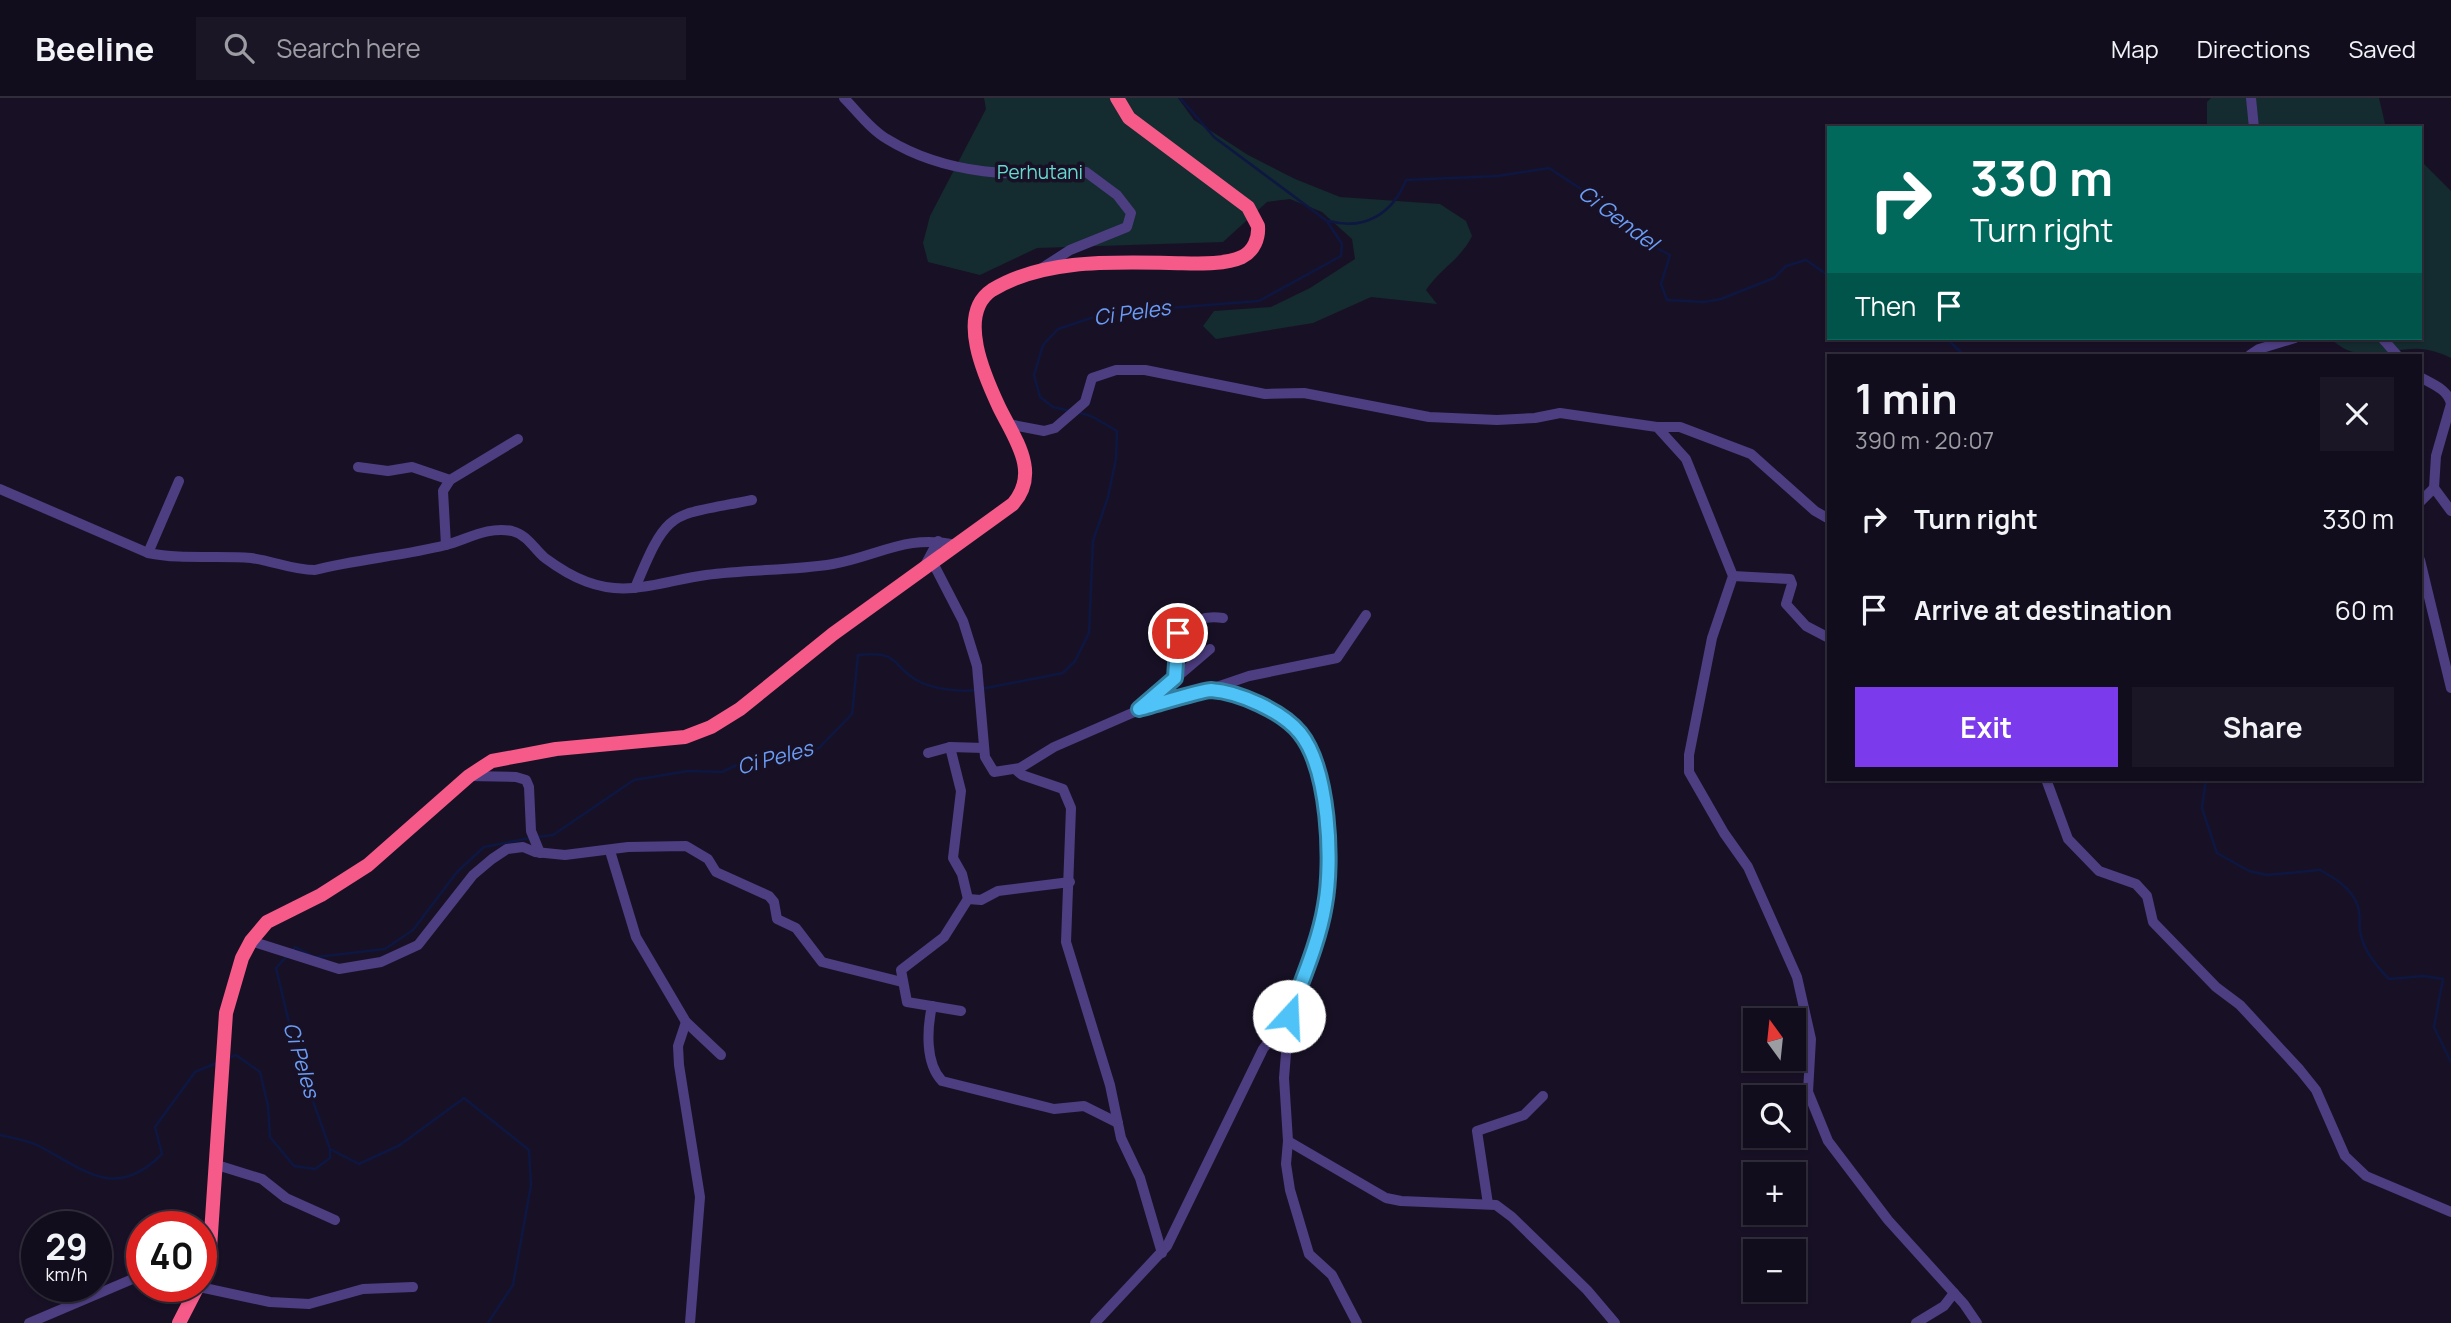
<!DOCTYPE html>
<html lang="en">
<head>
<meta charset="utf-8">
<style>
	:root { --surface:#120d1c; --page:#1b1625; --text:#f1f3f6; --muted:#9c9ca3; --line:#312d3b; --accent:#7c3aed }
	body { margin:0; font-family:Manrope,sans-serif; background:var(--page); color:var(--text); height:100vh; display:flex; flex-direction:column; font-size:26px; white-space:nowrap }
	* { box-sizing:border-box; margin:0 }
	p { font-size:23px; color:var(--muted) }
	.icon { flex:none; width:38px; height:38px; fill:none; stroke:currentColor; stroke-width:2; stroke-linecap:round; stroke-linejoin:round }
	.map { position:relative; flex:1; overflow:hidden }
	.drawer { position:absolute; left:1827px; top:256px; width:595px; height:427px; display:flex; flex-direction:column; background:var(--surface); border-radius:0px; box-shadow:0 2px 5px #0004,0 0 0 2px var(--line) }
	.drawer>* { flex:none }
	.guide { position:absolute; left:1827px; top:28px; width:595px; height:214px; border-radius:0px; box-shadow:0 2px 5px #0004,0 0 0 2px var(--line); background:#00695c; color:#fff; overflow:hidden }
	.needle { width:46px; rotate:345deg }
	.tools { position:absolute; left:1743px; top:910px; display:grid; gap:14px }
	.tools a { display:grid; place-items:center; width:63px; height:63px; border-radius:0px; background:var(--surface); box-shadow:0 2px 5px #0004,0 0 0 2px var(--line); font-size:35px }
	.speed { position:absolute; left:21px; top:1113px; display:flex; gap:14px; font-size:35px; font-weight:700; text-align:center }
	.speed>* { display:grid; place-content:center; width:91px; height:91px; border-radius:50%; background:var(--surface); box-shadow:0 2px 5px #0004,0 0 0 2px var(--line); line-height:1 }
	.speed small { font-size:18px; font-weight:400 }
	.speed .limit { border:10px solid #d22; background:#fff; color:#111 }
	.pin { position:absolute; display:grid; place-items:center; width:60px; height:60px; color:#fff; margin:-30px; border:4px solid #fff; border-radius:50%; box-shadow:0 2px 7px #0007 }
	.me { position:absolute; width:77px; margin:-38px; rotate:20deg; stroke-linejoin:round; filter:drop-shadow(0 0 5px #0008) }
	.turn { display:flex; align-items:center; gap:24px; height:147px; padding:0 28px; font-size:32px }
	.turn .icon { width:91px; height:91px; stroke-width:2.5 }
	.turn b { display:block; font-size:49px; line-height:60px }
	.then { display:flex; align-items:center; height:66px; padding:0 28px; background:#0003; gap:14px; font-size:26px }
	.round { display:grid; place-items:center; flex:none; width:74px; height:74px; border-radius:0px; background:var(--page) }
	.head { display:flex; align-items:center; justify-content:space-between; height:119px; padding:0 28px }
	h1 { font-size:42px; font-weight:700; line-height:52px }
	.cta { display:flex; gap:14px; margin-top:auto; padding:14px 28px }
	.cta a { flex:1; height:80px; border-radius:0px; background:var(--accent); color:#fff; font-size:28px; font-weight:700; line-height:80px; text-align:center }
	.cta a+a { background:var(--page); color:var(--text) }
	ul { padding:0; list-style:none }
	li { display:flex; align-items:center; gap:21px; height:91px; padding:0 28px }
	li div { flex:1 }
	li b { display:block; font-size:26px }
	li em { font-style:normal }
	header { display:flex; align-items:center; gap:42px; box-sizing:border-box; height:98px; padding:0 35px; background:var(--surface); border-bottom:2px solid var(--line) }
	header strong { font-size:33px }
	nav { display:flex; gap:38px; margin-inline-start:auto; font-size:24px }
	.search { width:490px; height:63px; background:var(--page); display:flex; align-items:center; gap:18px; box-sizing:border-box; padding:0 24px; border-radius:0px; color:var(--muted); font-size:26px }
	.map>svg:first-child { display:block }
	.green { fill:#142b2f }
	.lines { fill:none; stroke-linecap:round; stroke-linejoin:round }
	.stream { stroke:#0d1742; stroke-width:2.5 }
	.minor { stroke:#4d3e82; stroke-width:10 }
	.highway { stroke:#f65a88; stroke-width:14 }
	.route-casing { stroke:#337fa1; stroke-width:18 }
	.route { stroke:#4fc3f7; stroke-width:12 }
	.labels { text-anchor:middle; stroke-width:7; stroke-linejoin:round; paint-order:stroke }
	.park-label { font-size:19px; fill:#67d9d1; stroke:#181126 }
	.water-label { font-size:21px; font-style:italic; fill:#6b9df7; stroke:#181126 }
</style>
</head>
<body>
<header>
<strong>Beeline</strong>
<div class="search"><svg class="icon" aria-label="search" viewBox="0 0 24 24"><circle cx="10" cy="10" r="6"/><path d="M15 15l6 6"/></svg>Search here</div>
<nav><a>Map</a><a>Directions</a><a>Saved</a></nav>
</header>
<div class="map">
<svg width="2451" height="1225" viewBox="0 0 2451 1225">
	<rect width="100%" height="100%" fill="#181126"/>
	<g class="green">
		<path d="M984,0H1178L1194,22L1248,57L1295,81L1340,99L1440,106L1466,123L1472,138C1461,161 1440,171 1426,192L1437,206L1371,199L1313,225L1216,241L1203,228L1214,213L1271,209L1310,190L1355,161L1352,141L1322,114L1290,101L1267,104L1223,144L1037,150L980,177L928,164L923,145L930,118L986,11Z"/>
		<polygon points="2211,0 2379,0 2386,30 2207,30 2207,4"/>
		<path d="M2420,62L2451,93V260C2411,240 2395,259 2358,255C2347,254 2337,246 2329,240H2420Z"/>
	</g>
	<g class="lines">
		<g class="stream">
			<path d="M1329,123C1365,133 1393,115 1406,82L1498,78L1549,70L1604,106L1643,143L1670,157L1661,186L1667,202L1704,204L1721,201L1774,180L1786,168L1806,162L1829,178"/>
			<polyline points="1946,240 1964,257"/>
			<polyline points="1070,313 1053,309 1040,299 1034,277 1043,247 1058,231 1106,215 1259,203 1341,158 1342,146 1327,123 1214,39 1180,0"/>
			<polyline points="981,591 1063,575 1075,563 1089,535 1093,443 1108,399 1116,361 1117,333 1091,318 1077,314"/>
			<path d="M2206,681L2202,710L2217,755L2249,773L2267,777L2320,772C2336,781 2350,789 2357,806C2361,814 2359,824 2360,833C2363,852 2376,868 2389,881L2424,878L2443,881L2434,929L2451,964"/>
			<path d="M537,739L553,737L634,682L688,673L722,674L741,665L819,650L852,616L858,557C902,552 890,569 920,584C934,591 960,594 975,592"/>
			<polyline points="293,852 295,849 311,857"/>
			<polyline points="288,857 276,870 297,958 330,1051 359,1066 400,1047 464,1000 529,1052 531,1087 513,1187 488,1225"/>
			<polyline points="317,859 385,851 413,832 457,774 484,749 530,740"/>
			<polyline points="228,960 236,957 260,974 268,1008 270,1039 294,1068 315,1071 330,1060 330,1051"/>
			<path d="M0,1037C12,1040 26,1042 37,1047C84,1071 114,1104 162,1056L155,1029L195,974L219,964"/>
		</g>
		<g class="minor">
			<path d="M844,0C857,13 871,32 887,41C947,78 1018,79 1086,74L1117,97L1131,115L1127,129L1070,152L1039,172"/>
			<polyline points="2251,0 2254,30"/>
			<polyline points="2382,240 2397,257"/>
			<polyline points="2250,257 2259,251 2295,240"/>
			<path d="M2420,279C2432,286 2448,291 2451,306L2436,358L2434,390L2420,404"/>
			<polyline points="1008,326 1044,333 1055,330 1085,304 1092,280 1116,272 1145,272 1265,296 1304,295 1429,319 1497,322 1535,320 1560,315 1657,329 1686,361 1733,478 1712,540 1689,657 1689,674 1724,735 1748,769 1797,879 1811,941 1808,994 1828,1043 1888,1122 1964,1206 1977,1225"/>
			<polyline points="1657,329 1680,329 1751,356 1815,413 1829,421"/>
			<polyline points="358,369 388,373 412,369 450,382"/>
			<polyline points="2434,390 2451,413"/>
			<path d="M0,391L148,455C182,462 217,457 251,460C274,463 292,472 315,472C358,461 403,458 446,447C468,441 488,428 512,433C528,437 534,451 545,460C572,480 599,493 633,490C657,488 682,480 706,477C748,471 791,473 833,466C881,457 906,436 957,447"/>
			<polyline points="446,447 443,393 450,382 518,341"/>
			<polyline points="148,455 179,383"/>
			<polyline points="2420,462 2451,590"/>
			<polyline points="933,465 963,523 977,568 985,659 994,674 1020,670 1054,649 1139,612 1208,592 1234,597 1286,622 1306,645 1321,687 1328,748 1326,806 1289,918 1263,951 1167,1148 1095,1225"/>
			<polyline points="923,471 938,443"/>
			<polyline points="1733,478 1790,481 1792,486 1786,506 1806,528 1829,540"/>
			<path d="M635,490C669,408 669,419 752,402"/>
			<path d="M1175,580L1178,535C1191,523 1204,517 1223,520"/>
			<polyline points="1208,592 1249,578 1337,560 1366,517"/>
			<polyline points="1142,609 1210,551"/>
			<polyline points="950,649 961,693 953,760 962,776 968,801"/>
			<polyline points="928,655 950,649 984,650"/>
			<polyline points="1016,672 1022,677 1063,691 1071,710 1066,844 1110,987 1121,1040 1140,1080 1162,1155"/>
			<polyline points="469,678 516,679 526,682 529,689 531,733 540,755"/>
			<polyline points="2046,681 2068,741 2099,773 2136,786 2147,798 2153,824 2216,889 2240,907 2300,972 2316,992 2345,1058 2366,1078 2451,1114"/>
			<polyline points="610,753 636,839 686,924 721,957"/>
			<polyline points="251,843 339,871 381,864 418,847 473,777 492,761 507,751 523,749 535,754 565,757 628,749 686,748 708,761 716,774 769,798 774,804 777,821 796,830 822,864 902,884"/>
			<path d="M932,908C927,931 925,965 942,983L1054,1011L1084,1008L1118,1025"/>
			<polyline points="961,913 907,904 901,872 944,839 968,801 981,802 998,793 1070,784"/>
			<polyline points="1289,919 1284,980 1288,1043 1286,1066 1290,1092 1309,1156 1332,1177 1357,1225"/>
			<polyline points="686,924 678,948 679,967 700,1099 690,1225"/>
			<polyline points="1288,1043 1386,1100 1401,1103 1496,1107 1512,1119 1587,1192 1615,1225"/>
			<polyline points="217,1067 262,1081 286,1100 335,1122"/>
			<polyline points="1488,1106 1477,1033 1524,1017 1543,998"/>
			<polyline points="195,1188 270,1204 309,1206 363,1191 413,1189"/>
			<polyline points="29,1225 142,1177"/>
			<polyline points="1916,1225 1944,1208 1954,1195"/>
		</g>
		<g class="highway">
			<path d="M201,1180L210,1150L226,915L242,860L251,843L267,824L321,797L368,767L469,678L492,663L556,651L685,639L711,629L740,611L833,536L1013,406C1041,374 1014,340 999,309C985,279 956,216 992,192C1042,161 1112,164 1169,165C1191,165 1222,168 1242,159C1254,153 1259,140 1258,128L1248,109L1129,20L1117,0"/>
			<polyline points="179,1225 198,1188"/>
		</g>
	</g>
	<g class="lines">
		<g class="route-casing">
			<path id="route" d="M1178,535L1175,580L1139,611C1152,608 1202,592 1211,592C1239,594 1282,613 1300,635C1329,671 1333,763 1325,807C1319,844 1302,882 1289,918"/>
		</g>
		<use href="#route" class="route"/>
	</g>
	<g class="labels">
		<g class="park-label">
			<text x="1040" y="81">Perhutani</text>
		</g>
		<g class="water-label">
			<text transform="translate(1618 120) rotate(37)" y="7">Ci Gendel</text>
			<text transform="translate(1132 215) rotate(-8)" y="7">Ci Peles</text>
			<text transform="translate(775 660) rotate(-15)" y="7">Ci Peles</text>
			<text transform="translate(301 962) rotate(73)" y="7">Ci Peles</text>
		</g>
	</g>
</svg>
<div class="tools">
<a><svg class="needle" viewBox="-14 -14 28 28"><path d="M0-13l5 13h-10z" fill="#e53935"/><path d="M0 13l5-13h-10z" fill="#9c9ca3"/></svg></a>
<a><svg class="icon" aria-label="search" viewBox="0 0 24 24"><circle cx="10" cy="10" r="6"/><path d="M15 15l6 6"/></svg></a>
<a>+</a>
<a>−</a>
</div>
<div class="speed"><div>29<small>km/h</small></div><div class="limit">40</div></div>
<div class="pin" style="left:1178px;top:535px;background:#d93025"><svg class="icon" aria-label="arrive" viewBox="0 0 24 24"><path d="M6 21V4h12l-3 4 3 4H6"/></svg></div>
<svg class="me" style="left:1289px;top:918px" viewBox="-20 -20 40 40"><circle r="19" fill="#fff"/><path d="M0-13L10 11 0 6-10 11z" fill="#4fc3f7"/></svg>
<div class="guide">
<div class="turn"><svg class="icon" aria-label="right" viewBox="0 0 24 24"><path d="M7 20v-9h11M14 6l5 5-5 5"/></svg><div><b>330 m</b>Turn right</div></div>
<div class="then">Then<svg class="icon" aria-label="arrive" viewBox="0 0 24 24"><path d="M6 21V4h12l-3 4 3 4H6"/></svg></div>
</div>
<section class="drawer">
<div class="head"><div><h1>1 min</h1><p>390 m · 20:07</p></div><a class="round"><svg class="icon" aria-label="close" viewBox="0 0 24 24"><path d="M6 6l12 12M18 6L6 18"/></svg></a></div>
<ul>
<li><svg class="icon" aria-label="right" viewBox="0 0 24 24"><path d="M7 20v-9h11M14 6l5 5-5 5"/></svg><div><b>Turn right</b></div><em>330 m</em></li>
<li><svg class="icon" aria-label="arrive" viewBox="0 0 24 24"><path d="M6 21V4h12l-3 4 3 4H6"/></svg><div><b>Arrive at destination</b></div><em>60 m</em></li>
</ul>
<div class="cta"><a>Exit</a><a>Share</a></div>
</section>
</div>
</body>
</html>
